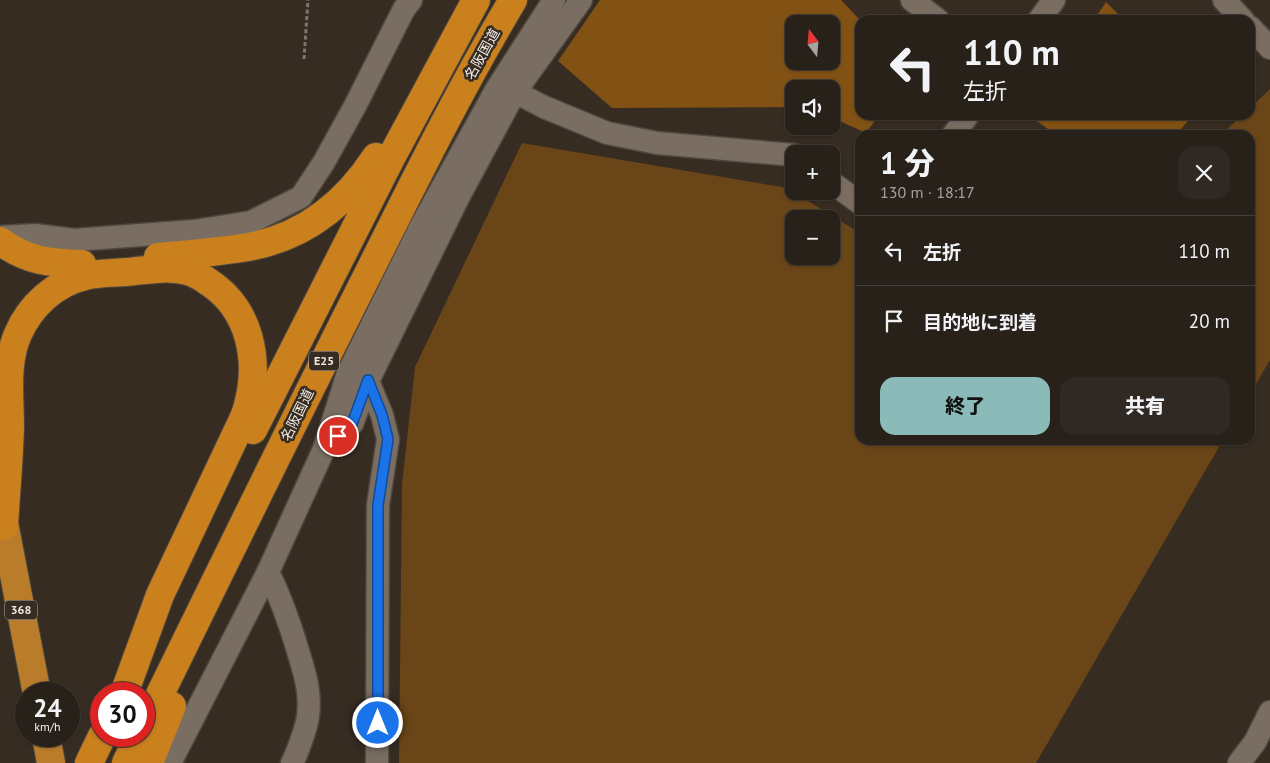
<!DOCTYPE html>
<html lang="ja">
<head>
<meta charset="utf-8">
<style>
	:root { --surface:#28211a; --page:#302923; --text:#f1f3f6; --muted:#a5a3a2; --line:#443e39; --accent:#8bbbb9 }
	body { margin:0; font-family:"PT Sans","Noto Sans JP",sans-serif; background:var(--page); color:var(--text); height:100vh; display:flex; flex-direction:column; font-size:19px; white-space:nowrap }
	* { box-sizing:border-box; margin:0 }
	p { font-size:16px; color:var(--muted) }
	.icon { flex:none; width:28px; height:28px; fill:none; stroke:currentColor; stroke-width:2; stroke-linecap:round; stroke-linejoin:round }
	.map { position:relative; flex:1; overflow:hidden }
	.side { position:absolute; left:855px; top:130px; width:400px; height:315px; display:flex; flex-direction:column; background:var(--surface); border-radius:15px; box-shadow:0 1px 4px #0004,0 0 0 1px var(--line) }
	.side>* { flex:none }
	.hud { position:absolute; left:855px; top:15px; width:400px; height:105px; border-radius:15px; box-shadow:0 1px 4px #0004,0 0 0 1px var(--line); background:#28211a; color:var(--text); overflow:hidden }
	.needle { width:32px; rotate:344deg }
	.controls { position:absolute; left:785px; top:15px; display:grid; gap:10px }
	.controls a { display:grid; place-items:center; width:55px; height:55px; border-radius:10px; background:var(--surface); box-shadow:0 1px 4px #0004,0 0 0 1px var(--line); font-size:25px }
	.speed { position:absolute; left:15px; top:682px; display:flex; gap:10px; font-size:25px; font-weight:700; text-align:center }
	.speed>* { display:grid; place-content:center; width:65px; height:65px; border-radius:50%; background:var(--surface); box-shadow:0 1px 4px #0004,0 0 0 1px var(--line); line-height:1 }
	.speed small { font-size:12px; font-weight:400 }
	.speed .limit { border:8px solid #d22; background:#fff; color:#111 }
	.pin { position:absolute; display:grid; place-items:center; width:42px; height:42px; color:#fff; margin:-21px; border:2px solid #fff; border-radius:50%; box-shadow:0 1px 5px #0007 }
	.me { position:absolute; width:55px; margin:-28px; rotate:0deg; stroke-linejoin:round; filter:drop-shadow(0 0 4px #0008) }
	.turn { display:flex; align-items:center; gap:18px; height:105px; padding:0 25px; font-size:22px }
	.turn .icon { width:65px; height:65px; stroke-width:2.5 }
	.turn b { display:block; font-size:35px; line-height:42px }
	.round { display:grid; place-items:center; flex:none; width:52px; height:52px; border-radius:15px; background:var(--page) }
	.summary { display:flex; align-items:center; justify-content:space-between; height:85px; padding:0 25px }
	h1 { font-size:30px; font-weight:800; line-height:38px }
	.button { display:flex; gap:10px; margin-top:auto; padding:10px 25px }
	.button a { flex:1; height:58px; border-radius:15px; background:var(--accent); color:#111; font-size:20px; font-weight:800; line-height:58px; text-align:center }
	.button a+a { background:var(--page); color:var(--text) }
	ul { padding:0; list-style:none }
	li { display:flex; align-items:center; gap:15px; height:70px; padding:0 25px; border-top:1px solid var(--line) }
	li div { flex:1 }
	li b { display:block; font-size:19px }
	li em { font-style:normal }
	.map>svg:first-child { display:block }
	.green { fill:#6a4518; fill-rule:evenodd }
	.water { fill:#825214; fill-rule:evenodd }
	.lines { fill:none; stroke-linecap:round; stroke-linejoin:round }
	.minor-casing { stroke:#50473f; stroke-width:25 }
	.trunk-casing { stroke:#50473f; stroke-width:30 }
	.motorway-casing { stroke:#50473f; stroke-width:30 }
	.path { stroke:#7f766e; stroke-width:3; stroke-dasharray:4 2.5; stroke-linecap:butt }
	.minor { stroke:#7a6e62; stroke-width:22 }
	.trunk { stroke:#b97c2b; stroke-width:28 }
	.motorway { stroke:#c9801d; stroke-width:28 }
	.route-casing { stroke:#114b97; stroke-width:12 }
	.route { stroke:#1a73e8; stroke-width:9 }
	.labels { text-anchor:middle; stroke-width:5; stroke-linejoin:round; paint-order:stroke }
	.shield { fill:#362c22; stroke:#b8b1a9; stroke-width:1 }
	.shield-label { font-size:12px; font-weight:bold; fill:#f0eae3 }
	.street-label { font-size:14px; fill:#f0eae3; stroke:#362c22 }
</style>
</head>
<body>
<div class="map">
<svg width="1270" height="763" viewBox="0 0 1270 763">
	<rect width="100%" height="100%" fill="#362c22"/>
	<g class="green">
		<polygon points="1270,89 1270,360 1250,394 1250,135 1221,135 1242,115 1250,115 1250,108"/>
		<path d="M522,143L787,188L860,233V440H1223L1036,763H399L402,484L415,367ZM794,219H831V256H794Z"/>
	</g>
	<g class="water">
		<path d="M600,0H841L860,20V115H879L866,133L831,117V89H794V107L612,108L558,61ZM794,24H831V61H794Z"/>
		<polygon points="1106,2 1124,20 1094,20"/>
		<polygon points="1029,115 1193,115 1176,135 1056,135"/>
	</g>
	<g class="lines">
		<g class="minor-casing">
			<g id="minor">
				<polyline points="912,0 938,20"/>
				<polyline points="1224,0 1243,20"/>
				<polyline points="1039,20 1054,0"/>
				<polyline points="1250,27 1270,48"/>
				<polyline points="515,92 544,107 607,133 657,143 794,155"/>
				<polyline points="953,135 968,115"/>
				<polyline points="831,182 860,203"/>
				<polyline points="0,237 35,235 74,240 194,231 251,222 301,197 324,162 355,106 404,9 411,0"/>
				<polyline points="368,381 459,196 515,92 581,0"/>
				<polyline points="325,448 352,424 368,381 382,415 388,439 378,505 377,763"/>
				<path d="M268,572C281,598 290,624 298,651C305,674 311,692 308,716C307,726 297,754 292,763"/>
				<polyline points="170,763 268,572 324,449 348,373 421,226 496,90 554,0"/>
				<polyline points="1239,763 1255,742 1270,712"/>
			</g>
		</g>
		<g class="trunk-casing">
			<g id="trunk">
				<polyline points="0,502 37,694"/>
				<polyline points="46,736 51,763"/>
			</g>
		</g>
		<g class="motorway-casing">
			<g id="motorway">
				<path d="M0,241C27,261 49,263 82,264"/>
				<path d="M158,257C189,254 222,252 253,246C307,235 346,203 376,157"/>
				<polyline points="253,430 392,156 476,0"/>
				<path d="M4,526C6,493 9,460 10,427C10,396 5,363 18,334C30,306 55,283 85,276C98,273 112,273 126,272C146,270 167,266 187,271C195,273 203,278 210,283C250,310 260,360 248,405C246,414 242,422 238,430L160,595L125,691"/>
				<path d="M144,727C219,574 294,420 371,268C416,178 461,87 513,0"/>
				<polyline points="89,763 102,736"/>
				<polyline points="126,763 139,736"/>
				<polyline points="149,763 172,706"/>
			</g>
		</g>
		<polyline class="path" points="304,59 308,0"/>
		<use href="#minor" class="minor"/>
		<use href="#trunk" class="trunk"/>
		<use href="#motorway" class="motorway"/>
	</g>
	<g class="lines">
		<g class="route-casing">
			<polyline id="route" points="338,436 352,424 368,380 382,415 388,439 378,505 378,723"/>
		</g>
		<use href="#route" class="route"/>
	</g>
	<g class="labels">
		<g class="shield">
			<rect x="309" y="351.5" width="30" height="19" rx="4"/>
			<rect x="5" y="600.5" width="32" height="19" rx="4"/>
		</g>
		<g class="shield-label">
			<text x="324" y="365">E25</text>
			<text x="21" y="614">368</text>
		</g>
		<g class="street-label">
			<text transform="translate(482 54) rotate(-61)" y="5">名阪国道</text>
			<text transform="translate(297 415) rotate(-64)" y="5">名阪国道</text>
		</g>
	</g>
</svg>
<div class="controls">
<a><svg class="needle" viewBox="-14 -14 28 28"><path d="M0-13l5 13h-10z" fill="#e53935"/><path d="M0 13l5-13h-10z" fill="#a5a3a2"/></svg></a>
<a><svg class="icon" aria-label="sound" viewBox="0 0 24 24"><path d="M4 9h4l5-4v14l-5-4H4zM17 9q2 3 0 6"/></svg></a>
<a>+</a>
<a>−</a>
</div>
<div class="speed"><div>24<small>km/h</small></div><div class="limit">30</div></div>
<div class="pin" style="left:338px;top:436px;background:#d93025"><svg class="icon" aria-label="arrive" viewBox="0 0 24 24"><path d="M6 21V4h12l-3 4 3 4H6"/></svg></div>
<svg class="me" style="left:378px;top:723px" viewBox="-20 -20 40 40"><circle r="17" fill="#1a73e8" stroke="#fff" stroke-width="3"/><path d="M0-11L8 9 0 5-8 9z" fill="#fff"/></svg>
<div class="hud">
<div class="turn"><svg class="icon" aria-label="left" viewBox="0 0 24 24"><path d="M17 20v-9H6M10 6l-5 5 5 5"/></svg><div><b>110 m</b>左折</div></div>
</div>
<section class="side">
<div class="summary"><div><h1>1 分</h1><p>130 m · 18:17</p></div><a class="round"><svg class="icon" aria-label="close" viewBox="0 0 24 24"><path d="M6 6l12 12M18 6L6 18"/></svg></a></div>
<ul>
<li><svg class="icon" aria-label="left" viewBox="0 0 24 24"><path d="M17 20v-9H6M10 6l-5 5 5 5"/></svg><div><b>左折</b></div><em>110 m</em></li>
<li><svg class="icon" aria-label="arrive" viewBox="0 0 24 24"><path d="M6 21V4h12l-3 4 3 4H6"/></svg><div><b>目的地に到着</b></div><em>20 m</em></li>
</ul>
<div class="button"><a>終了</a><a>共有</a></div>
</section>
</div>
</body>
</html>
